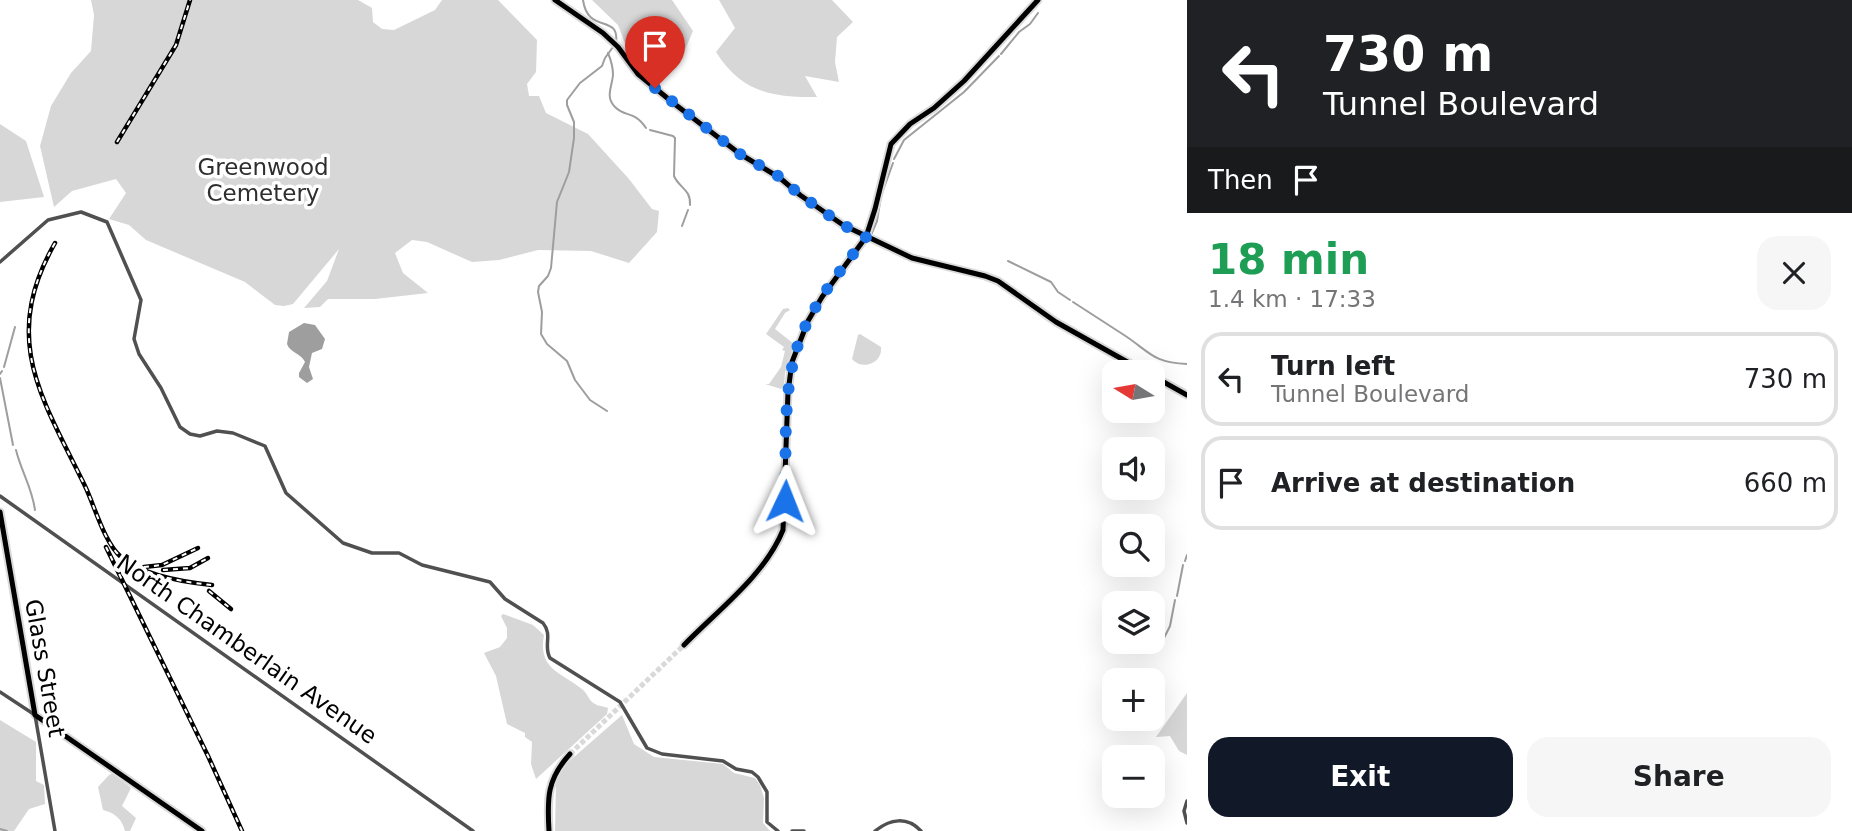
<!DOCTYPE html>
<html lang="en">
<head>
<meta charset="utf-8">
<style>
	:root { --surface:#fff; --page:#f6f6f6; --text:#202124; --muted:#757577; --line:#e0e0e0; --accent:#111827 }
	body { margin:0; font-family:"DejaVu Sans",sans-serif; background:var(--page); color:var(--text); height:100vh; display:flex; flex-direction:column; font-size:26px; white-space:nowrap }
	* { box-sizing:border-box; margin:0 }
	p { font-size:23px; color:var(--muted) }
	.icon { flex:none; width:38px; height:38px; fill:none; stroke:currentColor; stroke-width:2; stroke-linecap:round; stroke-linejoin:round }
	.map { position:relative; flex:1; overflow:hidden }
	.drawer { display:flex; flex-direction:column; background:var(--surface); width:665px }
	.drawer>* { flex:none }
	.hud { background:#202124; color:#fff; overflow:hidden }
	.needle { width:46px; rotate:281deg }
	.fabs { position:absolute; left:1102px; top:360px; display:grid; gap:14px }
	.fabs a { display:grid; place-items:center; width:63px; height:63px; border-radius:14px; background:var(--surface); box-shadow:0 7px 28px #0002; font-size:35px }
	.pin { position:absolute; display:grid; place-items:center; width:60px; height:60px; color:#fff; margin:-72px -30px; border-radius:50% 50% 50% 0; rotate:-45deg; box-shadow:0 0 7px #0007 }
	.pin .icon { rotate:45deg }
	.me { position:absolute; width:77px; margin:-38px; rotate:2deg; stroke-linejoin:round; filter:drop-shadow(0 0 5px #0008) }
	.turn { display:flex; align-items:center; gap:24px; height:147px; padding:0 21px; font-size:32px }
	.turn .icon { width:91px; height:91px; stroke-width:2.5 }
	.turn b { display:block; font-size:49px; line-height:60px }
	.then { display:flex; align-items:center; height:66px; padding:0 21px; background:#0003; gap:14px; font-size:26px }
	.round { display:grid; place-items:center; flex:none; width:74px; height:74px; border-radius:21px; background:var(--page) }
	.headline { display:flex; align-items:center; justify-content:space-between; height:119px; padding:0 21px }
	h1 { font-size:42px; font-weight:700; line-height:52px; color:#1e9e55 }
	.cta { display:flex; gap:14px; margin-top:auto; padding:14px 21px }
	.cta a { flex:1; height:80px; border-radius:21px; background:var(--accent); color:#fff; font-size:28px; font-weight:700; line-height:80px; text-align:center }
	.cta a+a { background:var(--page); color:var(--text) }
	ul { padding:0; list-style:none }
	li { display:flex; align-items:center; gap:21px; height:94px; margin:0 14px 10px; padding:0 7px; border:4px solid var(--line); border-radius:21px }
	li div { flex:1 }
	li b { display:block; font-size:26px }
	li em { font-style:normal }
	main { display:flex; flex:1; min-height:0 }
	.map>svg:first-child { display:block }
	.green { fill:#d7d7d7 }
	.water { fill:#9e9e9e }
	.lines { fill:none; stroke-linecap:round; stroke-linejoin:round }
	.stream { stroke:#9e9e9e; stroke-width:2 }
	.major-tunnel { stroke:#d9d9d9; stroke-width:5; stroke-dasharray:5 2.5; stroke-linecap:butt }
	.major-casing { stroke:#dbdbdb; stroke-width:9 }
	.minor { stroke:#505050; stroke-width:3.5 }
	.major { stroke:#000; stroke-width:5 }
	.rail-casing { stroke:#000; stroke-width:4.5 }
	.rail { stroke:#fff; stroke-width:2; stroke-dasharray:5; stroke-linecap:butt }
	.route { stroke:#1a73e8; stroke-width:12; stroke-dasharray:0 21.6 }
	.labels { text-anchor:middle; stroke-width:7; stroke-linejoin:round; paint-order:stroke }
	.park-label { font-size:23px; fill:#2e2e2e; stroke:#fff }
	.street-label { font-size:23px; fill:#000; stroke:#fff }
</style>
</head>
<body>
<main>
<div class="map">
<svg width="1187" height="831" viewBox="0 0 1187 831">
	<rect width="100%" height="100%" fill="#fff"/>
	<g class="green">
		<polygon points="91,0 358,0 372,8 373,22 382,29 394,30 435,10 442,0 498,0 537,40 536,72 527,84 529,96 539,96 546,113 588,134 629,179 652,209 659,211 657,232 629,263 591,251 538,250 499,260 472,262 427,242 412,240 395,253 403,273 428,293 375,299 328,299 320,307 304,308 327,281 339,249 293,304 284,306 275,305 245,282 146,240 129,225 109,219 126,193 116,179 72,191 54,207 40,146 51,106 71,73 91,51 94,15"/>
		<polygon points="592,0 672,0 693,31 684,52 663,49 641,54 625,43 618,25"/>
		<path d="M719,0H832L853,22L837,37L835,62L839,82L805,76L817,97C773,98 741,92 716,52L735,28Z"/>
		<polygon points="0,124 26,141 44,197 0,202"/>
		<polygon points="788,308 790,310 785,313 775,329 794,344 785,373 784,386 781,389 765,384 769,384 781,367 785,351 782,350 784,347 766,334 783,309"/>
		<path d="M860,334L881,347C883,363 862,371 852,359L858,335Z"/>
		<path d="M503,614L533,625L544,635C538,669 559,671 582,689C587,693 588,698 592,702C596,706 603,706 608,708L607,714L536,779L531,764L532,742L525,737V733L507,724L496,676L484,653L500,647L507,638V628L501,616Z"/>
		<polygon points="1187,693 1187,755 1179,751 1170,736 1156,737"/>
		<polygon points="622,715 634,744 654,757 723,764 734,773 755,778 760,785 764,798 763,823 770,831 555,831 556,781 566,764"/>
		<polygon points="0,720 36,742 36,781 44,785 45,804 29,809 14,831 0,831"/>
		<path d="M113,773L131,788L122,806L136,818L130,831H125C122,819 115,813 103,810L98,787L109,775Z"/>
	</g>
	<path class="water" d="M304,323L315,325L325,339L322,349L312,353L309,367L313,379L307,383L299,377V373L305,362C301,353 290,353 287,344L289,332Z"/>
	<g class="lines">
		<g class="stream">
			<path d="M583,0C588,35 620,13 616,43"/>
			<path d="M608,53C611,60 613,67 613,75C612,87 605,97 615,107C626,118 634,110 646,128"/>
			<polyline points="1001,54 1019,32 1030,24 1038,13"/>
			<path d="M650,130L673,136L675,138L674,176C679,188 691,189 690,205"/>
			<polyline points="894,159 904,140 964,92 999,56"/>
			<polyline points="682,226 688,210"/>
			<polyline points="871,235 877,221 881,196 893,163"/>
			<polyline points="854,258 868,240"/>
			<polyline points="1008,261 1051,282 1058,292 1070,300"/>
			<path d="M1073,302C1090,313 1107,324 1124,335C1150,352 1153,363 1187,364"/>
			<polyline points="4,367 15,327"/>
			<polyline points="0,374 2,371"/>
			<polyline points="0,378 13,445"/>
			<polyline points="607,411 590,400 575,380 567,361 547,344 541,334 542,312 538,292 539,286 548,276 551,268 557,202 569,172 574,138 574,122 567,105 567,100 580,83 602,66 605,58 613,47"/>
			<path d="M16,450C21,471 32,487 35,510"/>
			<polyline points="1185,561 1187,555"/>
			<polyline points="1177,596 1183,565"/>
			<polyline points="1163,640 1170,626 1175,600"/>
			<polyline points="0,829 7,831"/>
		</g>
		<polyline class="major-tunnel" points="570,754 684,645"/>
		<g class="major-casing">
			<g id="major">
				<polyline points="555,0 603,33 618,47 638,74 672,102 740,154 780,178 800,195 843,225 912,258 985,276 998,281 1056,322 1147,373"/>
				<polyline points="1153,376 1187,395"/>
				<polyline points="0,512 35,715 202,831"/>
				<path d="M684,645C718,610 765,575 783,530L788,392L792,362L808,321L822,297L866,237L875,209L891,144L910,124L934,108L964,81L1038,0"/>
				<path d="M549,831C547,798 547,779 570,754"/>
			</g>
		</g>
		<g class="minor">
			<path d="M0,262L48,220L81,212L107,222L141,300L134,339L139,354L161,388L180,427L190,434L200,436L217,431L233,433L265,446L286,493L343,543L372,553H399L422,565L490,582L505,599L543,623C553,635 543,646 550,658L620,702L647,748L662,754L723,761L736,769L752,772L758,777L767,792V822L778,831"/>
			<polyline points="0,496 473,831"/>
			<polyline points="0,692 35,715 55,831"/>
			<polyline points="1187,801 1184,811 1187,823"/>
			<polyline points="792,831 804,831"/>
			<path d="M875,831C890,819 907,816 921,831"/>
		</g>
		<use href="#major" class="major"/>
		<g class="rail-casing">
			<g id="rail">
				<polyline points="117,142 176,45 190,0"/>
				<path d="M55,243C0,339 42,398 85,486C95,507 104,542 121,557C144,576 183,582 212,585"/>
				<polyline points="106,547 208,756 242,831"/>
				<polyline points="144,567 162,565 198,548"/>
				<polyline points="163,570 190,568 208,558"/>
				<polyline points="209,591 231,609"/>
			</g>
		</g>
		<use href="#rail" class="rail"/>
	</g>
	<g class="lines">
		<path class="route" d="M655,88L740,154L780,177L800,195L843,225L866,237C846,264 823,291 808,321C780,375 787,441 785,501"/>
	</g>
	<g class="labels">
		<g class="park-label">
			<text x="263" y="175">Greenwood<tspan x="263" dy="26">Cemetery</tspan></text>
		</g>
		<g class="street-label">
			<text transform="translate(247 649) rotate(35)" y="8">North Chamberlain Avenue</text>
			<text transform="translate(45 668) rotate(80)" y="8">Glass Street</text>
		</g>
	</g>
</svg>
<div class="fabs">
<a><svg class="needle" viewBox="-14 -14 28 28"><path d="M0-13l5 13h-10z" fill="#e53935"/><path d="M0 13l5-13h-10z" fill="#757577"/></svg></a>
<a><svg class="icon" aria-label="sound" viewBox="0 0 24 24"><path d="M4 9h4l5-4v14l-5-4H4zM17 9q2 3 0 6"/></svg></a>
<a><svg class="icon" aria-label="search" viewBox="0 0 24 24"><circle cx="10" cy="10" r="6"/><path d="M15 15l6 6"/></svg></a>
<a><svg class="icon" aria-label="layers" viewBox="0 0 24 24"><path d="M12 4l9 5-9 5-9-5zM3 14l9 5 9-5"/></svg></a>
<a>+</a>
<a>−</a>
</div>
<div class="pin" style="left:655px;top:88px;background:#d93025"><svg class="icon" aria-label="arrive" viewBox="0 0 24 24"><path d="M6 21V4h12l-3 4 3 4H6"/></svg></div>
<svg class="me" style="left:785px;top:501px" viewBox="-20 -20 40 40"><path d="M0-17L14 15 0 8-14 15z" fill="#1a73e8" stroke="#fff" stroke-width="4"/></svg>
</div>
<section class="drawer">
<div class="hud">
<div class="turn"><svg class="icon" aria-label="left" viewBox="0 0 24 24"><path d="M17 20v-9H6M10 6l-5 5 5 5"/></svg><div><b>730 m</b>Tunnel Boulevard</div></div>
<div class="then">Then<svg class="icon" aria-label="arrive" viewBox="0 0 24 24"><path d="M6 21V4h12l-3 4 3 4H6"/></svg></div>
</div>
<div class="headline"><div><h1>18 min</h1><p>1.4 km · 17:33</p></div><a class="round"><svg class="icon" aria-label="close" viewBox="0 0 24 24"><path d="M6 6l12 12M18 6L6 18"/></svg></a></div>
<ul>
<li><svg class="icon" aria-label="left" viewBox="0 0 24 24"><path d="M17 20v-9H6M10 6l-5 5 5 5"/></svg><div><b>Turn left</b><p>Tunnel Boulevard</p></div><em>730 m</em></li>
<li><svg class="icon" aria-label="arrive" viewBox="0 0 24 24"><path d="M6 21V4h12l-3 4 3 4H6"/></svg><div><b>Arrive at destination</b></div><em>660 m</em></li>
</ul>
<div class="cta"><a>Exit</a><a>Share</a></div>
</section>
</main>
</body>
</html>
